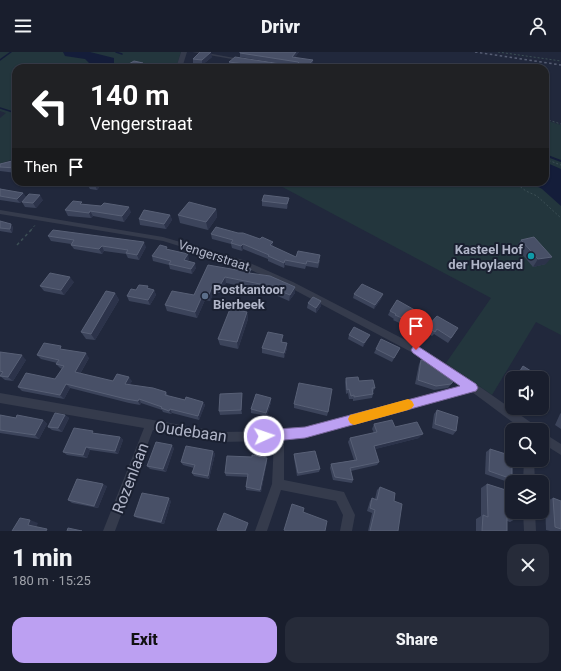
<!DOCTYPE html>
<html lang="en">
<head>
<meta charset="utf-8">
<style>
	:root { --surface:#191e2d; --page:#262b39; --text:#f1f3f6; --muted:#9fa2aa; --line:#373c49; --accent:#bca0f2 }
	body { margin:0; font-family:Roboto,sans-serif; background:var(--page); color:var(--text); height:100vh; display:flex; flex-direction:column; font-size:15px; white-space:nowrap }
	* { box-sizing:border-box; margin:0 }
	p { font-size:13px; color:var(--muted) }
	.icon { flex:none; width:22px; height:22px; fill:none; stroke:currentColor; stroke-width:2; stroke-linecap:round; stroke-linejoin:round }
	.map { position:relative; height:479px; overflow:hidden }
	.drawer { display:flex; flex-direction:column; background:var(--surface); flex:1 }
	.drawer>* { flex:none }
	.banner { position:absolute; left:12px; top:12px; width:537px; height:122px; border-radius:12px; box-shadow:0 1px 3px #0004,0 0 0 1px var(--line); background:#202124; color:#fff; overflow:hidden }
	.controls { position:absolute; left:505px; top:319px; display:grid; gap:8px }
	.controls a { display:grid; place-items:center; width:44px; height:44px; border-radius:8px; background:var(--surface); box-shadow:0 1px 3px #0004,0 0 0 1px var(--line); font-size:20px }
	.pin { position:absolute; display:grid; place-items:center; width:34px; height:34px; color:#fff; margin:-41px -17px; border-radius:50% 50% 50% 0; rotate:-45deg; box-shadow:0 0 4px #0007 }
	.pin .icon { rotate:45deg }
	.me { position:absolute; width:44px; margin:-22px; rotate:87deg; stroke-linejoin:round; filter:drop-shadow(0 0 3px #0008) }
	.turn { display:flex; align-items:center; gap:14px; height:84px; padding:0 12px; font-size:18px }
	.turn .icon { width:52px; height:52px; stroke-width:2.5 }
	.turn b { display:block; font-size:28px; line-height:34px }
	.then { display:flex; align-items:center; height:38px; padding:0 12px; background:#0003; gap:8px; font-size:15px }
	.round { display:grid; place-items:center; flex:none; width:42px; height:42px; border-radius:12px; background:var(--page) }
	.headline { display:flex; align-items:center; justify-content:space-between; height:68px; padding:0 12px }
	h1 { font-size:24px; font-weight:800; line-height:30px }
	.cta { display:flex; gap:8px; margin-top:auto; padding:8px 12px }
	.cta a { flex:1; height:46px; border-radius:12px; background:var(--accent); color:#111; font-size:16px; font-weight:800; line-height:46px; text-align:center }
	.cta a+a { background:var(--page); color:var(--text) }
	header { display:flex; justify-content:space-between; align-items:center; height:52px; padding:0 12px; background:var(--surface); font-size:18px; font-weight:800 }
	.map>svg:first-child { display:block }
	.green { fill:#23363d }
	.water { fill:#141d3a }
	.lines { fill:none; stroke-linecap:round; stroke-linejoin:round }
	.stream-far1 { stroke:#141d3a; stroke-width:1.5 }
	.stream { stroke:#141d3a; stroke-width:2 }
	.path-far1 { stroke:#3c4f55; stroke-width:1; stroke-dasharray:2 2; stroke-linecap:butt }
	.path { stroke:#3c4f55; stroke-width:1.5; stroke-dasharray:3 3; stroke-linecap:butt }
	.minor { fill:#353b4c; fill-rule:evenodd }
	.tertiary { fill:#353b4c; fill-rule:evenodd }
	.rail { stroke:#575e74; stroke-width:1.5; stroke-dasharray:2.5 2.5; stroke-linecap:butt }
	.wall { fill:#3c445b }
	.shaded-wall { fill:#2c334a }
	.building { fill:#485067; stroke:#586076 }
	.route { fill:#bca0f2; stroke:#7a689d }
	.slow { fill:#f59e0b }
	.culture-dot { fill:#0f9aa8; stroke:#1a2031; stroke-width:1.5 }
	.service-dot { fill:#5c6f8a; stroke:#1a2031; stroke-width:1.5 }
	.labels { text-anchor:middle; stroke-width:4; stroke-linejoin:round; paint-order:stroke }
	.poi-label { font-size:13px; font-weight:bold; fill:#b0b5c8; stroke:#1a2031; text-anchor:end }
	.street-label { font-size:13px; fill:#b0b5c8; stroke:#1a2031 }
	.near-street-label { font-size:16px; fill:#b0b5c8; stroke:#1a2031 }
</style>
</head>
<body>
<header><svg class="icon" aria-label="menu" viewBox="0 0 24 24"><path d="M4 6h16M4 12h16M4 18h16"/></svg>Drivr<svg class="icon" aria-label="person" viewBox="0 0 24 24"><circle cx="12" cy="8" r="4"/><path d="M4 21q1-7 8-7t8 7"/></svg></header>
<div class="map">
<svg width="561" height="479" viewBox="0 0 561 479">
	<rect width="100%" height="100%" fill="#21283c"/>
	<g class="green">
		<polygon points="0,0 181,0 176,16 16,16 16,106 0,112 0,66 6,61 0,59"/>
		<polygon points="545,68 561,73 561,283 536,270 492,343 446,311 491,246 273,130 545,130"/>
	</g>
	<g class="water">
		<polygon points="63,0 90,0 114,6 114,11 101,16 93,15 85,7 65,4"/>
		<polygon points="545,110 561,117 561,154 542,137 529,130 545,130"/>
	</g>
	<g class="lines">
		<g class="stream-far1">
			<polyline points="116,0 122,2"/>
			<polyline points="0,8 11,0"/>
			<polyline points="0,56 16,61"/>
		</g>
		<polyline class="stream" points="545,103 561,109"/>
		<g class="path-far1">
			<polyline points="498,0 561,9"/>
			<polyline points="545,67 561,72"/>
			<polyline points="545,107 561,113"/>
			<polyline points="514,130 526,139 537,144 561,166"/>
			<polyline points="31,178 36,172"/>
		</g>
		<polyline class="path" points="17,193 32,177"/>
		<g class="minor">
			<polygon points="192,0 202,0 245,8 243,9"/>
			<polygon points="0,158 163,185 243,208 293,230 419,295 450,314 536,374 537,378 523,378 472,340 305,385 284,388 284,428 344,440 355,463 352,479 340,479 343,463 336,449 281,438 267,479 255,479 272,432 274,389 221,390 153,378 115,479 103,479 144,376 0,351 0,341 221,380 279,379 305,375 463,334 444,320 413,301 287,234 237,212 163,189 0,162"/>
			<polygon points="542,380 561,392 561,403 542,391"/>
			<polygon points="524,408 534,408 535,430 523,430"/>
			<polygon points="523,460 535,460 536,479 524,479"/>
		</g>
		<polygon class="tertiary" points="181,0 187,0 182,16 176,16"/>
		<polyline class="rail" points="475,0 561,13"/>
	</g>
	<g class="wall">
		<polygon points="240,0 299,0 295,5 313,12 309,16 241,16 230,15 229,10 290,13 240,5"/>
		<polygon points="212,5 202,13 193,11 193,7"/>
		<polygon points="16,109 16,121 0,119 0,112"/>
		<polygon points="89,130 103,130 97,138 90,137 87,132"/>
		<polygon points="0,136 1,137 23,141 26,145 20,151 0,148"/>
		<polygon points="289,146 288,151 287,157 262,154 262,149"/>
		<polygon points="43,148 36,156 25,155 22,150"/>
		<polygon points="83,152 131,160 124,170 93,164 91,166 68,164 65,158"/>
		<polygon points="216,157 217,165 208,178 180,171 178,163"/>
		<polygon points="170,163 172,168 166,177 140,173 139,167"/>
		<polygon points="0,169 13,175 12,181 0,179"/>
		<polygon points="211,182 273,195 296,205 320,208 318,216 306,214 305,217 285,213 284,216 268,209 268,207 243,197 242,199 232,196 231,192 212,187"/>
		<polygon points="48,184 146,195 139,208 128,206 126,202 104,199 102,202 74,197 71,193 71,192 51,189"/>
		<polygon points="521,188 546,212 533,215 516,195"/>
		<polygon points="168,197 189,207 187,209 196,216 192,222 170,217 169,213 153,209 152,204"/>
		<polygon points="208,213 251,221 295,235 295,241 289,249 266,239 226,231 220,241 214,240 210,249 205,248 197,266 167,259 165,253 194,243"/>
		<polygon points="74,230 64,243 44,239 40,234"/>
		<polygon points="149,237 154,238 156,243 150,253 129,249 127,244 136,238"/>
		<polygon points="115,241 119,248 95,288 86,287 81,280"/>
		<polygon points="354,242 383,242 381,247 374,257 353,246"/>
		<polygon points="308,251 321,254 316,261 307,256"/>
		<polygon points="390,259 418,265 410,276 393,268 394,267 388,263"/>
		<polygon points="247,260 248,267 238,297 220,293 218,287"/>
		<polygon points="427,275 455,281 448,291 434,282 432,284 425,280"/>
		<polygon points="349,283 370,283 368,286 363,295 348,287"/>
		<polygon points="283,288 282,290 287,291 287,296 284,306 262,301 262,296"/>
		<polygon points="400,296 392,310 374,301 376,297"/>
		<polygon points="64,298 89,306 80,322 113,329 132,329 129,333 166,340 168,344 185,348 203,350 205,353 199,368 172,361 171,362 163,360 162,358 141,351 140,353 129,351 70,336 64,347 22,339 18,335 55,327 62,317 60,316 56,312 57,311 41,307 37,303"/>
		<polygon points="0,300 26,308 13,329 5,328 0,324 1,323 0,323"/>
		<polygon points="421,308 456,326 448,336 434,338 415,332 419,312"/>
		<polygon points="523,314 542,326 513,326 517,321"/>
		<polygon points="346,326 359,329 375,336 373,340 373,342 372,346 353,349 353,347 349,347 348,341 346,342 345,330"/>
		<polygon points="512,328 512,337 508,334"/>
		<polygon points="242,341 242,362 220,363 219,359"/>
		<polygon points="271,350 267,364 251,361 251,357"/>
		<polygon points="294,352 328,360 327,364 294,356"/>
		<polygon points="437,358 456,379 453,383 432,376 434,362"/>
		<polygon points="561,361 561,377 555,373 560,362"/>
		<polygon points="0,363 16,366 43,368 47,372 39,387 0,381"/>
		<polygon points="65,363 69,366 62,380 52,378 48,375"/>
		<polygon points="374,372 395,375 419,386 375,397 379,410 377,413 351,419 353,428 352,431 333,428 330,416 331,412 354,408 348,390 350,386 374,381 372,377"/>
		<polygon points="97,382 120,385 123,388 118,402 90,398 87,406 67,403 63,400"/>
		<polygon points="174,396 166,420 150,417 147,414"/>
		<polygon points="490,397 512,427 508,430 485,422 486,400"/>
		<polygon points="213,399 215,402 209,427 194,424 192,421 194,416 183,413 181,410"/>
		<polygon points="294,402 320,417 319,420 297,424 294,406"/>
		<polygon points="267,409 261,440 246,438 246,435 248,425 226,424 225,421"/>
		<polygon points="487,432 517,466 510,470 507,469 507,479 476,479 476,467 481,464 481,436"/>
		<polygon points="107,434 98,456 72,451 68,448"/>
		<polygon points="380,435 394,449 398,479 368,479 372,461 367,459 370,449 372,446 375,447 377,438"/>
		<polygon points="553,446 561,449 561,479 550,479 546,478 545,450"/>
		<polygon points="171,449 164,472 137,466 134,464"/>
	</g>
	<g class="shaded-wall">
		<polygon points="211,0 212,5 202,13 202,8"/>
		<polygon points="296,0 299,0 292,9 292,5"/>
		<polygon points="313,8 313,12 309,16 306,16"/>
		<polygon points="143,11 144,16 135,16"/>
		<polygon points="97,130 103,130 97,138 95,133"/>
		<polygon points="23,141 26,145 20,151 17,147"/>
		<polygon points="40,143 43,148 36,156 33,151"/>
		<polygon points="289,146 288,151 287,157 287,152"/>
		<polygon points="129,155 131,160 124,170 122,164"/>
		<polygon points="216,157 217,165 208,178 206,170"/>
		<polygon points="90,159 93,164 91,166 89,161"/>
		<polygon points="170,163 172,168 166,177 164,172"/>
		<polygon points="11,172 13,175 12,181 10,177"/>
		<polygon points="144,190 146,195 139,208 137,203"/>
		<polygon points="273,190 273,195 270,193"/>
		<polygon points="243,192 243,197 242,199 241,194"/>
		<polygon points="102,194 104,199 102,202 99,197"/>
		<polygon points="188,202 189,207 185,213 184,208"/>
		<polygon points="552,205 546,212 533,215 538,207"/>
		<polygon points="285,208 285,213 284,216 284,211"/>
		<polygon points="195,211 196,216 192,222 191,217"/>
		<polygon points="70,225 74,230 64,243 61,238"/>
		<polygon points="225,225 226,231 220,241 219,235"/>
		<polygon points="212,234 214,240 210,249 209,243"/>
		<polygon points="295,235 295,241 289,249 290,243"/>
		<polygon points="154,238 156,243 150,253 148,248"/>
		<polygon points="115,241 119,248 95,288 91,282"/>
		<polygon points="203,242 205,248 197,266 195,260"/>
		<polygon points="383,242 381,247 374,257 375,253"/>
		<polygon points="321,249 321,254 316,261 316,256"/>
		<polygon points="247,260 248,267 238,297 237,290"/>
		<polygon points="420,261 418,265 410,276 413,271"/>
		<polygon points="370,283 368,286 363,295 364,291"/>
		<polygon points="287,291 287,296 284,306 284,301"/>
		<polygon points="86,301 89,306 78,325 75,320"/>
		<polygon points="22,303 26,308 13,329 8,325"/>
		<polygon points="129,325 132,329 128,336 125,332"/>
		<polygon points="66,332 70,336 64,347 60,343"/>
		<polygon points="242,341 242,362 241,358"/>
		<polygon points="271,346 271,350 267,364 266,361"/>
		<polygon points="139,347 141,351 140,353 138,349"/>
		<polygon points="203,350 205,353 199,368 198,364"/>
		<polygon points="170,357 172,361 171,362 169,359"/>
		<polygon points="65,363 69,366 62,380 58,376"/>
		<polygon points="43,368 47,372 39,387 35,383"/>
		<polygon points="423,382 419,386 372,398 374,394"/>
		<polygon points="120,385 123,388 118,402 115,399"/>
		<polygon points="172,393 174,396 166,420 163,417"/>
		<polygon points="86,395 90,398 87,406 83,403"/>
		<polygon points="213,399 215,402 209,427 208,424"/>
		<polygon points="267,406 267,409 261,440 260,438"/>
		<polygon points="103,432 107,434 98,456 94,454"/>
		<polygon points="169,446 171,449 164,472 161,470"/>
		<polygon points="30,468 38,471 36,476 28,473"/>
		<polygon points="248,471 248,473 246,479 245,479"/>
	</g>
	<g class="building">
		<polygon points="200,0 211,0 202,8 193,7"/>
		<polygon points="240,0 296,0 292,5 313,8 306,16 282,16 261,13 260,14 229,10 235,5 288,13 298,13 300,12 298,10 240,1"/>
		<polygon points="134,9 143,11 135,16 122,16"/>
		<polygon points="12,109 16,109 16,116 0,115 0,112"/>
		<polygon points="89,130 97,130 95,133 87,132"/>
		<polygon points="0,137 23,141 17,147 0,144"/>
		<polygon points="29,142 40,143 33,151 22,150"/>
		<polygon points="264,143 289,146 287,152 262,149"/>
		<polygon points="73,149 82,150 80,152 101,154 104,151 129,155 122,164 90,159 89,161 65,158"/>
		<polygon points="189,150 216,157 206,170 178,163"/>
		<polygon points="144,158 170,163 164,172 139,167"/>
		<polygon points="0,169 11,172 10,177 0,176"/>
		<polygon points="216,175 238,181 243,181 260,187 262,185 273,190 270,193 296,205 298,199 320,203 318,211 307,209 306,212 285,208 284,211 268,204 269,203 243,192 241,194 231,191 233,188 211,182"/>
		<polygon points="53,178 144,190 137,203 126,201 128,198 102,194 99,197 71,193 74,188 48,184"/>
		<polygon points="534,185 552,205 538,207 521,188"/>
		<polygon points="160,193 167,195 166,197 188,202 184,208 195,211 191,217 169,212 171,209 152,204"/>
		<polygon points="208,213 237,218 239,215 251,217 249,221 270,224 295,235 290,243 265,233 225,225 219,235 212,234 209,243 203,242 195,260 165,253 172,239 194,243"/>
		<polygon points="50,221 70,225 61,238 40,234"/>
		<polygon points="362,232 383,242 375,253 354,242"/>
		<polygon points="139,233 148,234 147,236 154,238 148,248 127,244 131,237 136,238"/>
		<polygon points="106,239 115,241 91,282 81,280"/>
		<polygon points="313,245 321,249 316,256 308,251"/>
		<polygon points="397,248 420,261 413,271 395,263 396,262 390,259"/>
		<polygon points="230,257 247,260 237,290 218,287"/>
		<polygon points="437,264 458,276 451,286 437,277 435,280 427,275"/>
		<polygon points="354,275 370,283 364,291 349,283"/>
		<polygon points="268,280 283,283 281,290 287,291 284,301 262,296"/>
		<polygon points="381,287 400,296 394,306 376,297"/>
		<polygon points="44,291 61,294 60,297 86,301 75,320 113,329 117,322 129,325 125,332 153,336 166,340 165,343 185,348 186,345 203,350 198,364 170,357 169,359 161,356 162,355 139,347 138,349 126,347 66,332 60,343 18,335 26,321 55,327 64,314 56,312 59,308 37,303"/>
		<polygon points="0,300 22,303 8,325 0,324 3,320 0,319"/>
		<polygon points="421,308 435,312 456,326 451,332 436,334 418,328"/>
		<polygon points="523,314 542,326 516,326"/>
		<polygon points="358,325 359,329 373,328 375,336 372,336 373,342 354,345 354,343 351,344 349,337 347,338 346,326"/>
		<polygon points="542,326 545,328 542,335"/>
		<polygon points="299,331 332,337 328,360 294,352"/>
		<polygon points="242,341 241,358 219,359 220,342"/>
		<polygon points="256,342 271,346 266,361 251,357"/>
		<polygon points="437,358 458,365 456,379 435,372"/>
		<polygon points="55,361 65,363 58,376 48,375"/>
		<polygon points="0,363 16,366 17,363 43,368 35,383 0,378"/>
		<polygon points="392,368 395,375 417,370 423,382 374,394 379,410 350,416 353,428 335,425 331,412 357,408 350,386 377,380 374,372"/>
		<polygon points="74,376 93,379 92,381 120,385 115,399 86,395 83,403 63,400"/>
		<polygon points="156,390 172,393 163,417 147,414"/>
		<polygon points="186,394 213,399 208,424 192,421 195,413 181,410"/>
		<polygon points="490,397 512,404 512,427 489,419"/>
		<polygon points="315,399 320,417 298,421 294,402"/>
		<polygon points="252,403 267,406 260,438 246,435 248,422 225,421 227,404 252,405"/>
		<polygon points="77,427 103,432 94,454 68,448"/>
		<polygon points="487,432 512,440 512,460 517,460 517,466 507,463 507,479 482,479 483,463 488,465"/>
		<polygon points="380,435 395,441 394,449 402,452 398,479 370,479 375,458 370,456 372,446 377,448"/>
		<polygon points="142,441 169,446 161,470 134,464"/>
		<polygon points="553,446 561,449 561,477 555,475"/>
		<polygon points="292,452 304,456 303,460 327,469 325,479 286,479 284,478"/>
		<polygon points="224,461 248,471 245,479 219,479 217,478"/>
		<polygon points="20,466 30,468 28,473 47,477 46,479 12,479"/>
		<polygon points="68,476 82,479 67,479"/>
	</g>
	<polygon class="route" points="416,293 476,332 478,336 476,339 305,386 264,390 260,388 258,384 260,380 264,378 305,375 460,334 413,301 411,298 413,295"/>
	<polygon class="slow" points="408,347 412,349 414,353 412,356 408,358 354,373 350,371 348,367 350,363 354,362"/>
	<circle class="culture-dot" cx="531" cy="204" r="4"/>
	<circle class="service-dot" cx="205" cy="244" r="4"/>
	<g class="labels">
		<g class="poi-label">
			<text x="523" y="202">Kasteel Hof<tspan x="523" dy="15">der Hoylaerd</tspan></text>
			<text x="213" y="242" text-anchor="start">Postkantoor<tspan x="213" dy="15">Bierbeek</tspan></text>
		</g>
		<g class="street-label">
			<text transform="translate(214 203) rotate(18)" y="5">Vengerstraat</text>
		</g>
		<g class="near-street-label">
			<text transform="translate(191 379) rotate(8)" y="6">Oudebaan</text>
			<text transform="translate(130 426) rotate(-69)" y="6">Rozenlaan</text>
		</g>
	</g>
</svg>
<div class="controls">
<a><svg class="icon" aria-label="sound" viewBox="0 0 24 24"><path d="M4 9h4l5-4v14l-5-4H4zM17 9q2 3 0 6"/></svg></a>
<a><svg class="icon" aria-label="search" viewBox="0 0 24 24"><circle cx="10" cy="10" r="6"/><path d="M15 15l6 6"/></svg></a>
<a><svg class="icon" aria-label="layers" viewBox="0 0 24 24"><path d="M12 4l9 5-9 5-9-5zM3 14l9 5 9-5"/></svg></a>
</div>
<div class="pin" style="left:416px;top:298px;background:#d93025"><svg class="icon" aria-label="arrive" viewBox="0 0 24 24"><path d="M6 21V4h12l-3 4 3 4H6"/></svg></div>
<svg class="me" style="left:264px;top:384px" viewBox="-20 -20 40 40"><circle r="17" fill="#bca0f2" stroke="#fff" stroke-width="3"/><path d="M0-11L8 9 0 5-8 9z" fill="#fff"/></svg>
<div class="banner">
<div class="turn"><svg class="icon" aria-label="left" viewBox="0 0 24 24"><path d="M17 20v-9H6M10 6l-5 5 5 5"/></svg><div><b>140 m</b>Vengerstraat</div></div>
<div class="then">Then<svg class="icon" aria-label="arrive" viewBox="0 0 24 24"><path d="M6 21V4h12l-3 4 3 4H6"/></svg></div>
</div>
</div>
<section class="drawer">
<div class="headline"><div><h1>1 min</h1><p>180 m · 15:25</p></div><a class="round"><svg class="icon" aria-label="close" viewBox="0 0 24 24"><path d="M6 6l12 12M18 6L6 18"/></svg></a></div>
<div class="cta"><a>Exit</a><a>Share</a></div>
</section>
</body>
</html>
